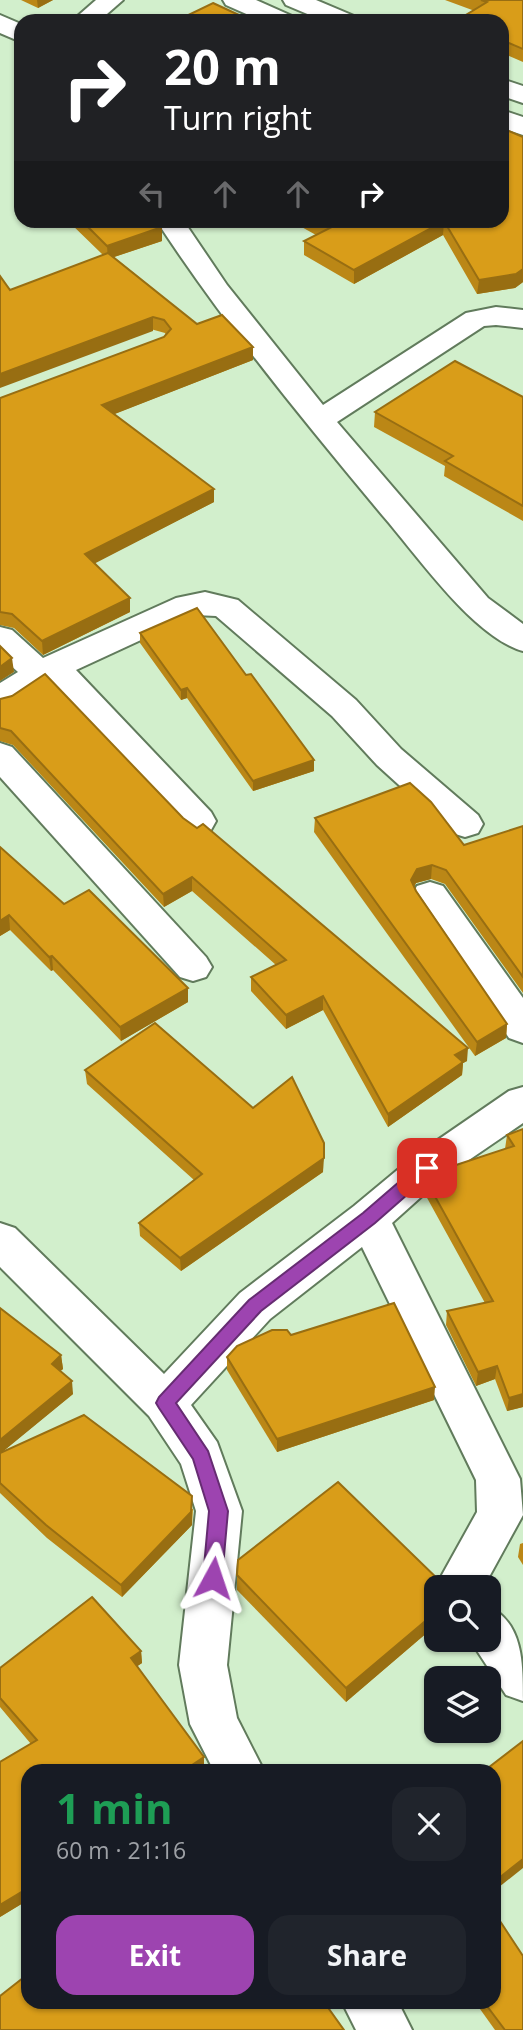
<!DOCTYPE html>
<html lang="en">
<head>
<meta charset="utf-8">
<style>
	:root { --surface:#171b24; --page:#20242c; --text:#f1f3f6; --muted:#9ea1a6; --accent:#9d44b0 }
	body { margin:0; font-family:"Open Sans",sans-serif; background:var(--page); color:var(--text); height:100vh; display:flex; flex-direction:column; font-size:26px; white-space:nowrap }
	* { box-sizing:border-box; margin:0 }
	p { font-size:23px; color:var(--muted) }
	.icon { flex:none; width:38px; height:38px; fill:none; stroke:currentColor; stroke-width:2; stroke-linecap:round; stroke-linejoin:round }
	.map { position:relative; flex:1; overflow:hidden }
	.panel { position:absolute; left:21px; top:1764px; width:480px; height:245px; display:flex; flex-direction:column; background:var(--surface); border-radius:21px; box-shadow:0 2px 5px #0004 }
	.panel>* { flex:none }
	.hud { position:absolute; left:14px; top:14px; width:495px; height:214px; border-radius:21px; box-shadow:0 2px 5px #0004; background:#202124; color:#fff; overflow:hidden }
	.buttons { position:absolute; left:424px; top:1575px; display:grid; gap:14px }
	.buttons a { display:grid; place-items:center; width:77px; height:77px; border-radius:14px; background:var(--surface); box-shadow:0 2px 5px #0004; font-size:35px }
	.pin { position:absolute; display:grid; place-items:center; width:60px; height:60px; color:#fff; margin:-30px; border-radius:14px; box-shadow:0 4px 10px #0006 }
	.me { position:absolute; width:77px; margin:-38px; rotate:5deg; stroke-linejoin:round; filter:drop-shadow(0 0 5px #0008) }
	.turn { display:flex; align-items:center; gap:24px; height:147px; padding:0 35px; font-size:32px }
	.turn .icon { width:91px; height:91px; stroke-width:2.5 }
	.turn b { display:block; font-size:49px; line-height:60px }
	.lanes { display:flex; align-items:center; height:66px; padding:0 35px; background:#0003; justify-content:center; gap:35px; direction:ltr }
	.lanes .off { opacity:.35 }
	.round { display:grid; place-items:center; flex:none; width:74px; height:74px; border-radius:21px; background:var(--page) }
	.overview { display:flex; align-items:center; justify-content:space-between; height:119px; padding:0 35px }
	h1 { font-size:42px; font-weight:700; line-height:52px; color:#1e9e55 }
	.primary-button { display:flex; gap:14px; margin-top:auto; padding:14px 35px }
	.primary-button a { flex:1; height:80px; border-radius:21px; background:var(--accent); color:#fff; font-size:28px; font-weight:700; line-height:80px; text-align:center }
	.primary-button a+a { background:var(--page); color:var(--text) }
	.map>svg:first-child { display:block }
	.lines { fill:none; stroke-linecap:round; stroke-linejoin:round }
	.street-casing { stroke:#617b5c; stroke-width:4 }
	.street { fill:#fff; fill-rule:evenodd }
	.wall { fill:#bb8716 }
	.shaded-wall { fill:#986e12 }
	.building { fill:#d99d19; stroke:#986e12; stroke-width:2 }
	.route { fill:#9d44b0; stroke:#662c72; stroke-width:2 }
</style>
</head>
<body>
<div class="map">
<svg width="523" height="2030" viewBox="0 0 523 2030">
	<rect width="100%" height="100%" fill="#d2efcc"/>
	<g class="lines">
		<g class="street-casing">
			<g id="street">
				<polygon points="96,0 123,0 99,21 72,21"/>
				<polygon points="223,0 256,0 292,16 295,21 262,21 226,5"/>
				<polygon points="283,0 316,0 354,16 357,21 324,21 286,5"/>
				<polygon points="0,15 21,24 21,42 0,33"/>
				<polygon points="502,79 523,86 523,103 502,96"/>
				<polygon points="502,110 523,117 523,135 502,128"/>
				<path d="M156,220H183L227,285L323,405L466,313L496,307L523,310V328L496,325L484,326L337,422L488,598L523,624V651C473,637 417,555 383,516C303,420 224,324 156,220Z"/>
				<polygon points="205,592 238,600 356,700 401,749 478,815 483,824 478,833 465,837 452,833 377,765 332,716 216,616 195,615 76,670 211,812 216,821 211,830 198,834 185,830 49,683 12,707 0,710 0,683 18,672 0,656 0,627 12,630 43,658 176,598"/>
				<polygon points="0,743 12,747 206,957 212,967 206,977 193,981 180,977 0,777"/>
				<polygon points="430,882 443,886 523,998 523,1043 509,1038 417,904 412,895 417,886"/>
				<polygon points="523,1087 523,1123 441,1179 392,1223 520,1479 523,1515 489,1577 491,1587 488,1594 488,1587 445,1587 442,1575 477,1512 476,1480 362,1247 270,1319 191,1405 217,1442 242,1511 227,1665 237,1718 264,1771 214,1771 190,1724 179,1665 196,1511 181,1464 149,1416 0,1267 0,1223 15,1228 164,1374 240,1293 354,1206 413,1157 509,1091"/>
				<path d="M488,1606C523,1623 523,1662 523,1701L506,1695L470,1640H488Z"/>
				<polygon points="342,2002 398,2002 412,2030 356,2030"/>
			</g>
		</g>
		<use href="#street" class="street"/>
	</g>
	<g class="wall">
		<polygon points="21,0 53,0 38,8"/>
		<polygon points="445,0 523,0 523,62 502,53 502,21"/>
		<polygon points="523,137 523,282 515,288 477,294 443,235 354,284 304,255 304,241 316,235 289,220 502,220"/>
		<polygon points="67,220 154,220 162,241 114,257 197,324 253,347 253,360 114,414 214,489 214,502 94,563 130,598 130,612 43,655 14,628 0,625 0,398 164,337 166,335 165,333 10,290 103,255"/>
		<polygon points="523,397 523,521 444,476 445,466 374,427 375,412"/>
		<polygon points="140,633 246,675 314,760 314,771 253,791 187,698 181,700 140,643"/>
		<polygon points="0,699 183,818 467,1061 463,1063 462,1075 388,1127 323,1010 286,1029 251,991 251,977 276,965 192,891 164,907 13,745 0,741"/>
		<polygon points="315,818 464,845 523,826 523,993 445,884 431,879 416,883 414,887 507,1024 506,1038 475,1056 314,832"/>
		<polygon points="0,847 64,904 188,988 188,1002 121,1041 53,970 51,971 10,930 0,936"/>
		<polygon points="85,1070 323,1172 181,1271 140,1236 139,1223 194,1180 87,1084"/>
		<polygon points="523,1129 523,1407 507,1411 495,1379 476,1386 446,1325 447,1311 485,1303 426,1196 427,1182 505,1149 507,1135"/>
		<polygon points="0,1308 61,1355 63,1369 60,1371 73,1394 3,1451 193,1509 192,1525 122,1597 47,1538 0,1493"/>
		<polygon points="291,1335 434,1400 277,1452 227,1370 227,1357"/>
		<polygon points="523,1543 523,1565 518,1557 520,1544"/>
		<polygon points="237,1575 436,1587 436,1625 346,1702 237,1590"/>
		<polygon points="141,1651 142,1663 137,1666 204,1757 204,1768 28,1771 28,1900 0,1917 31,1744 0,1707 0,1668"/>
		<polygon points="475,2002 494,2002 523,2030 495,2030"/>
	</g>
	<g class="shaded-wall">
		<polygon points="37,0 53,0 38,8"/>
		<polygon points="444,221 443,235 354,284 354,270"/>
		<polygon points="162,227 162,241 108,259 107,246"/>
		<polygon points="523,269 523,282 515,288 477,294 479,280"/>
		<polygon points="153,317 153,331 0,388 0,374"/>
		<polygon points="253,347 253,360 102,419 102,405"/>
		<polygon points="214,489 214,502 86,568 85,554"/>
		<polygon points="130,598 130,612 43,655 42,641"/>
		<polygon points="12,658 14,672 0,681 0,667"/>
		<polygon points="187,688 187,698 181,700 181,690"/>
		<polygon points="314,760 314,771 253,791 253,781"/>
		<polygon points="432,865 431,879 416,883 410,894 411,880 417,869"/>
		<polygon points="192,877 192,891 164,907 163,894"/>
		<polygon points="9,915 10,930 0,936 0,921"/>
		<polygon points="52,956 53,970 51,971 49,957"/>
		<polygon points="188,988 188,1002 121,1041 120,1027"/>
		<polygon points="323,996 323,1010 286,1029 286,1015"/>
		<polygon points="507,1024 506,1038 475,1056 477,1042"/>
		<polygon points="468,1048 467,1061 463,1063 462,1075 388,1127 388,1114 455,1055"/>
		<polygon points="324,1158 323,1172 181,1271 180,1258"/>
		<polygon points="61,1355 63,1369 53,1377 52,1364"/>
		<polygon points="497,1366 495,1379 476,1386 478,1372"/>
		<polygon points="72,1381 73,1394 0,1454 0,1440"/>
		<polygon points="435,1387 434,1400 277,1452 277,1439"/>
		<polygon points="523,1394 523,1407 507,1411 509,1398"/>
		<polygon points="192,1496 192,1525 122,1597 121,1585"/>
		<polygon points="436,1612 436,1625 346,1702 346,1688"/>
		<polygon points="141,1651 142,1663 132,1670 131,1658"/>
		<polygon points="204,1757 204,1768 201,1771 183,1771"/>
		<polygon points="523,1859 523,1868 494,1891 494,1882"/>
		<polygon points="28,1888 28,1900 0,1917 0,1905"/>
	</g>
	<g class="building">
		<polygon points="481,0 523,0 523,49 502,40 502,21 456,21 487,2"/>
		<polygon points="213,3 252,21 176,21"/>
		<polygon points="502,128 523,137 523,269 516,274 479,280 444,221 354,270 304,241 330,228 316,220 502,220"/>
		<polygon points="81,220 154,220 162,227 107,246"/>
		<polygon points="108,253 197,324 222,315 253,347 102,405 214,489 85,554 130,598 42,641 12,614 0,612 0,398 164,337 171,329 164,320 153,317 0,374 0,276 10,290"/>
		<polygon points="455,361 523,397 523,506 445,461 453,456 375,412"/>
		<polygon points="197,608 246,675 251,674 314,760 253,781 187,688 181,690 140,633"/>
		<polygon points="0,646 12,658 0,667"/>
		<polygon points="45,674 183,818 197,828 203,824 468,1048 455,1055 463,1062 388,1114 323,996 286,1015 251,977 286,960 192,877 163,894 11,731 0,728 0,699 12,696"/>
		<polygon points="410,783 431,802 464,845 523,826 523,977 446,870 432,865 417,869 411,880 416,891 507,1024 477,1042 315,818"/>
		<polygon points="0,847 64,904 89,890 188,988 120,1027 52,956 49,957 9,915 0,921"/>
		<polygon points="155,1023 253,1108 292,1077 324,1143 324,1158 180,1258 139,1223 202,1174 85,1070"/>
		<polygon points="523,1129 523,1394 509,1398 497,1366 478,1372 447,1311 493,1301 427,1182 441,1170 514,1146 507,1135"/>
		<polygon points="394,1303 435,1387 277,1439 227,1357 237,1346 272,1330 287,1330 291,1335"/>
		<polygon points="0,1308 61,1355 52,1364 72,1381 0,1440"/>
		<polygon points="84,1415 192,1496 191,1512 121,1585 46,1525 0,1483 0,1453"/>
		<polygon points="338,1482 446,1587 436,1587 436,1612 346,1688 237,1575 238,1560"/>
		<polygon points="92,1597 141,1651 131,1658 204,1757 183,1771 28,1771 28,1888 0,1905 0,1762 37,1740 0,1698 0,1668"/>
		<polygon points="523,1741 523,1859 494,1882 494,1771 484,1771"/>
		<polygon points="494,1912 523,1956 523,2030 505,2030 484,2002 494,2002"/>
		<polygon points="28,1974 28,2002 324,2002 344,2030 0,2030 0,1996"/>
	</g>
	<polygon class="route" points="427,1161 433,1163 436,1168 433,1172 375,1223 261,1311 176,1403 208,1451 228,1511 222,1578 220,1584 213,1587 206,1584 203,1578 209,1511 193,1459 159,1408 156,1403 159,1397 249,1300 363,1213 421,1163"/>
</svg>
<div class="buttons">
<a><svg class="icon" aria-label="search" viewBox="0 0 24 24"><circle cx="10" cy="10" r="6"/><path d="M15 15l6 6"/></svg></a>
<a><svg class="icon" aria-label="layers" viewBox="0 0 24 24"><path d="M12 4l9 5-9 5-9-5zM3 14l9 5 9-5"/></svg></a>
</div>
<div class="pin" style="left:427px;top:1168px;background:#d93025"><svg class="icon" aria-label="arrive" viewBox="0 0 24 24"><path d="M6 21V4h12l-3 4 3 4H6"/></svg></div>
<svg class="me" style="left:213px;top:1578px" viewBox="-20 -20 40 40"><path d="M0-17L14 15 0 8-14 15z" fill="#9d44b0" stroke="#fff" stroke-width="4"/></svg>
<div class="hud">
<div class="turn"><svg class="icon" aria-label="right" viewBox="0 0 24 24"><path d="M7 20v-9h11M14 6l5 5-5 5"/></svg><div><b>20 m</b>Turn right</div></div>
<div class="lanes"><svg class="icon off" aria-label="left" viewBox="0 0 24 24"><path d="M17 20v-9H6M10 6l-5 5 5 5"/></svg><svg class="icon off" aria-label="ahead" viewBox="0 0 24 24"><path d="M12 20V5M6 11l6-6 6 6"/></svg><svg class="icon off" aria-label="ahead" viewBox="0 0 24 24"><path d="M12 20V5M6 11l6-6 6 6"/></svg><svg class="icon" aria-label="right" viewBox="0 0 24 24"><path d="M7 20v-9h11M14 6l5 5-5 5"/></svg></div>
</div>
<section class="panel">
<div class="overview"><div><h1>1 min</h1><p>60 m · 21:16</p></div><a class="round"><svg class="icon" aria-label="close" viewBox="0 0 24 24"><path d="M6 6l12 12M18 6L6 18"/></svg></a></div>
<div class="primary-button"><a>Exit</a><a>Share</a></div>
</section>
</div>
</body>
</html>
